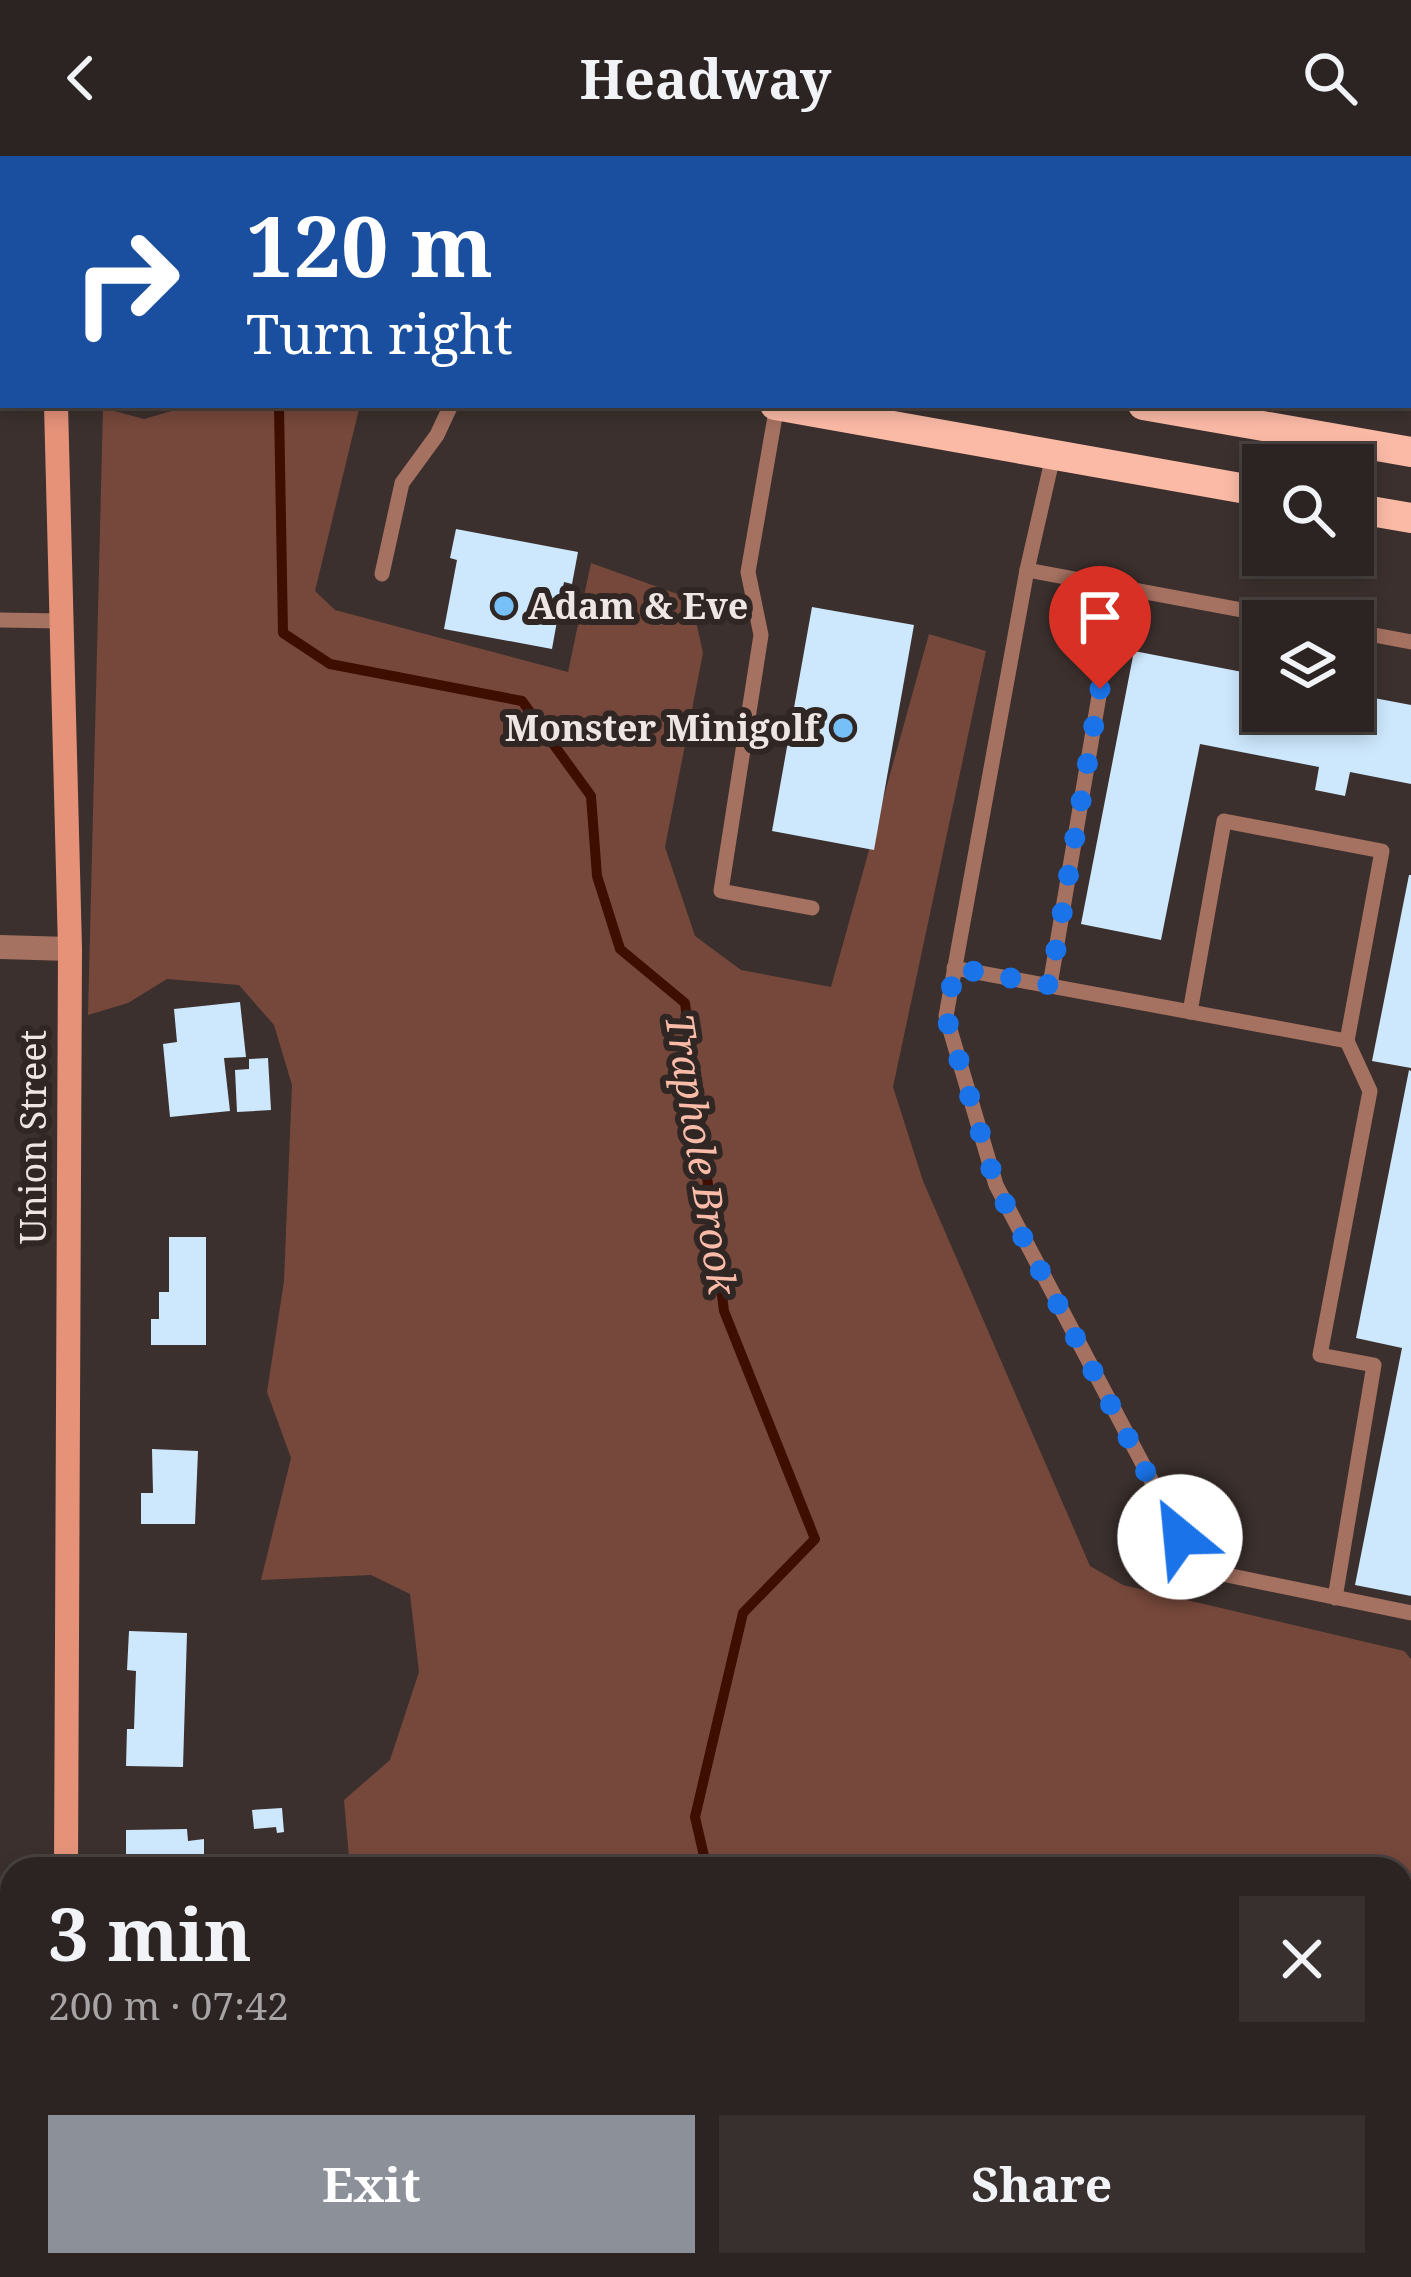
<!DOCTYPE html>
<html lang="en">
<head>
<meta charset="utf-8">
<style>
	:root { --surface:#2c2422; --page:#38302f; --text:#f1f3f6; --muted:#a6a4a5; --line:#484140; --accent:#8c9099 }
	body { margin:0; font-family:"Noto Serif",serif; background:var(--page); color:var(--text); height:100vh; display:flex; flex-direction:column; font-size:45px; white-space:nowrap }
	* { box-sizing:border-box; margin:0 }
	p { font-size:39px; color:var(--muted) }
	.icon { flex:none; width:66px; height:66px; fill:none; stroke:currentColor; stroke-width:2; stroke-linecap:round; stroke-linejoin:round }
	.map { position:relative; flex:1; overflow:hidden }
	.panel { position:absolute; left:0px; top:1701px; width:1413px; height:420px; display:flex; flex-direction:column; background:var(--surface); border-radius:36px 36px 0 0; box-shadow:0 6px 18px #0003,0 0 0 3px var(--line) }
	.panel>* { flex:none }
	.hud { position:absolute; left:0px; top:0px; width:1413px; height:252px; box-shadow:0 6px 18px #0003,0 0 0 3px var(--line); background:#1a4fa0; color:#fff; overflow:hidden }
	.tools { position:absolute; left:1242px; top:288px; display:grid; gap:24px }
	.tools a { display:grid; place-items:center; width:132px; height:132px; border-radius:0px; background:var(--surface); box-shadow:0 6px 18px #0003,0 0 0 3px var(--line); font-size:60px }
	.pin { position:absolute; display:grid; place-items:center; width:102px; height:102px; color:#fff; margin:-123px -51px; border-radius:50% 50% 50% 0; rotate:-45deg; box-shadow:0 0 12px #0007 }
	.pin .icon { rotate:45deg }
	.me { position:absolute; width:132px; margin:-66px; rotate:332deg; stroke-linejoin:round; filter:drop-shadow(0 0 9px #0008) }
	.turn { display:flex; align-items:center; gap:42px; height:252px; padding:0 48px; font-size:54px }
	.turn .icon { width:156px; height:156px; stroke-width:2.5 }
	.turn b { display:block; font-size:84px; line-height:102px }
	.round { display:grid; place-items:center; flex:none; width:126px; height:126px; border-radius:0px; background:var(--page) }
	.headline { display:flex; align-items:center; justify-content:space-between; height:204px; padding:0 48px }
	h1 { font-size:72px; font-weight:700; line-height:90px }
	.cta { display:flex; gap:24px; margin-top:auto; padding:24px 48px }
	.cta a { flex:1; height:138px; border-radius:0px; background:var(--accent); color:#fff; font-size:48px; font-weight:700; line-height:138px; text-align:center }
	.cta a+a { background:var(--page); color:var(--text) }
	header { display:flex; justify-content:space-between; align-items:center; height:156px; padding:0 48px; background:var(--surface); font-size:54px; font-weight:700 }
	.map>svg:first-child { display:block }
	.green { fill:#76483b }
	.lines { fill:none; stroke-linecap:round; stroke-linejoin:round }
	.stream { stroke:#3e0e01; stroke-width:10 }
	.building { fill:#cde7fc }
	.lane { stroke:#a57161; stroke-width:15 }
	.street { stroke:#a57161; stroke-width:24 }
	.secondary { stroke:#e59279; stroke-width:24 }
	.primary { stroke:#fbbaa6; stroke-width:30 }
	.route { stroke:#1a73e8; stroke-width:21; stroke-dasharray:0 37.8 }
	.poi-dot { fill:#76c0f7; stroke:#302623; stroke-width:4.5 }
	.labels { text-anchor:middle; stroke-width:12; stroke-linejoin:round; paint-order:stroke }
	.poi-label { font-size:36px; font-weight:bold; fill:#ede6e4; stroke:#302623; text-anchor:start }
	.street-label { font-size:36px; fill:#ede6e4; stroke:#302623 }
	.water-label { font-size:39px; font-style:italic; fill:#fabca9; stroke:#302623 }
</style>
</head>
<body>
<header><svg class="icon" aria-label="back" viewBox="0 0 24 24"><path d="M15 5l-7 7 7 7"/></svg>Headway<svg class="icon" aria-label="search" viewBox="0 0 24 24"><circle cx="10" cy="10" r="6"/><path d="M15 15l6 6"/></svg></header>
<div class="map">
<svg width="1411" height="2121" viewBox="0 0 1411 2121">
	<rect width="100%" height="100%" fill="#3b302d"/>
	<g class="green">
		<polygon points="192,249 360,249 315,435 335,454 568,516 591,407 691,443 703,497 665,691 695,780 741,814 831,831 929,478 986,495 893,931 923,1025 1090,1410 1123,1429 1404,1495 1411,1503 1411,1819 1401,1825 1401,1713 350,1713 344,1644 390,1604 419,1516 410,1438 371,1419 261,1424 291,1302 267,1236 284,1125 292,929 274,869 239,829 167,823 128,847 88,859 103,252 144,263"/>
		<polygon points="478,2109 902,2109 881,2121 479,2121"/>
	</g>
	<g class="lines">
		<g class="stream">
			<polyline points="279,251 283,477 330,508 522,545 591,640 597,720 620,793 685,847 724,1155 815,1383 743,1457 695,1661 707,1713"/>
			<polyline points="680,2109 685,2121"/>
		</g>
	</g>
	<g class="building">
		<polygon points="456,373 578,396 572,428 564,426 552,493 444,473 457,404 450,402"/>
		<polygon points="812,451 914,469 874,694 772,675"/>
		<polygon points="1134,495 1263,520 1263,555 1353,555 1353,538 1411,549 1411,628 1350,616 1345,640 1315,634 1319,611 1200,588 1161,784 1081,768"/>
		<polygon points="1409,719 1411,719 1411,912 1372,905"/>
		<polygon points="240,846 246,901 224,902 230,955 170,961 163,888 177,886 174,853"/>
		<polygon points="268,902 271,954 237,956 235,914 249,913 249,903"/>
		<polygon points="1409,914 1411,915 1411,1440 1355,1429 1402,1192 1356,1182"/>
		<polygon points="169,1081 206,1081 206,1189 151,1189 151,1163 159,1163 159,1136 169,1136"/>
		<polygon points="152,1293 198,1295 195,1368 141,1368 141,1337 153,1337"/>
		<polygon points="129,1475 187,1477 183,1611 126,1610 127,1573 134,1573 136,1515 127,1514"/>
		<polygon points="282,1652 284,1676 277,1677 276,1671 254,1673 252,1654"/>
		<polygon points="187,1673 188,1685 204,1683 204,1713 126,1713 126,1674"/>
		<polygon points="156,2109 201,2109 199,2121 148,2121 148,2117 155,2117"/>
		<polygon points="1008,2109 1039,2109 1045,2121 1014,2121"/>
	</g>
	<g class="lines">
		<g class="lane">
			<polyline points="1215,3 1216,0"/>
			<polyline points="1378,3 1379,0"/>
			<polyline points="1410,57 1411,57"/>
			<polyline points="777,249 748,416 761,479 721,735 812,752"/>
			<polyline points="1053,300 1027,414 946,860 996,1029 1198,1413 1411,1457"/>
			<polyline points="1027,414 1301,465"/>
			<polyline points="382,418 402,327 437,279 451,249"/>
			<polyline points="0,464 61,465"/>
			<polyline points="1353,475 1411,486"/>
			<polyline points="954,812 1347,885"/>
			<polyline points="1050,829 1100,534"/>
			<polyline points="1190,856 1224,665 1382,695 1347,885 1370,935 1320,1199 1374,1209 1335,1442"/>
		</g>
		<polyline class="street" points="0,791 70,793"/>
		<g class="secondary">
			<polyline points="67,3 67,0"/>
			<polyline points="56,249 70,793 66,1713"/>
			<polyline points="1401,2067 1411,2061"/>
			<polyline points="66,2109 66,2121"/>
			<polyline points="1311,2121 1331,2109"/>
		</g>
		<g class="primary">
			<polyline points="0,28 3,29"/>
			<polyline points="0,104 3,104"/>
			<polyline points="775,249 1263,336"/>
			<polyline points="1143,249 1411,296"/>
			<polyline points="1353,352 1411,362"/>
		</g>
	</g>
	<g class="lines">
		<polyline class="route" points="1100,533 1050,829 955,812 946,860 996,1030 1180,1381"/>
	</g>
	<g class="poi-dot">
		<circle cx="504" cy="450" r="12"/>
		<circle cx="843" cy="572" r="12"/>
	</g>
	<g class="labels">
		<g class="poi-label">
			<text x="528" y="463">Adam &amp; Eve</text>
			<text x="819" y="585" text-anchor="end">Monster Minigolf</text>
		</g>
		<g class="street-label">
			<text transform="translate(33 981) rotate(-90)" y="13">Union Street</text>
		</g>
		<g class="water-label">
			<text transform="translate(701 998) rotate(81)" y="14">Traphole Brook</text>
		</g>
	</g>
</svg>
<div class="tools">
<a><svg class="icon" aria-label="search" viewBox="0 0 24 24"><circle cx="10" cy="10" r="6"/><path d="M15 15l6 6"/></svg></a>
<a><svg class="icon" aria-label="layers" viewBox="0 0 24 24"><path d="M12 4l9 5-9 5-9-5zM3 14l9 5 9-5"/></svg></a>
</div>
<div class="pin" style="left:1100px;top:533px;background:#d93025"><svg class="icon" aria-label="arrive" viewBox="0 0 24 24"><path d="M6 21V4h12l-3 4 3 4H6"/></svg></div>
<svg class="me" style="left:1180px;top:1381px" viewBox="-20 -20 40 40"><circle r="19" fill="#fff"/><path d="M0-13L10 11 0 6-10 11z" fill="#1a73e8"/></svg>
<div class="hud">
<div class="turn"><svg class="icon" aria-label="right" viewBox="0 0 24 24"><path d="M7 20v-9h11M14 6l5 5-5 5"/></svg><div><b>120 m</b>Turn right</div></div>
</div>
<section class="panel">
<div class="headline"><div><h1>3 min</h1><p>200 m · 07:42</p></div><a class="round"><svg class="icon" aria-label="close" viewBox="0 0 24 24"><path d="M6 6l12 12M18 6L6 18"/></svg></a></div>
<div class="cta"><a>Exit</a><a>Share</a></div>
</section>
</div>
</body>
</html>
